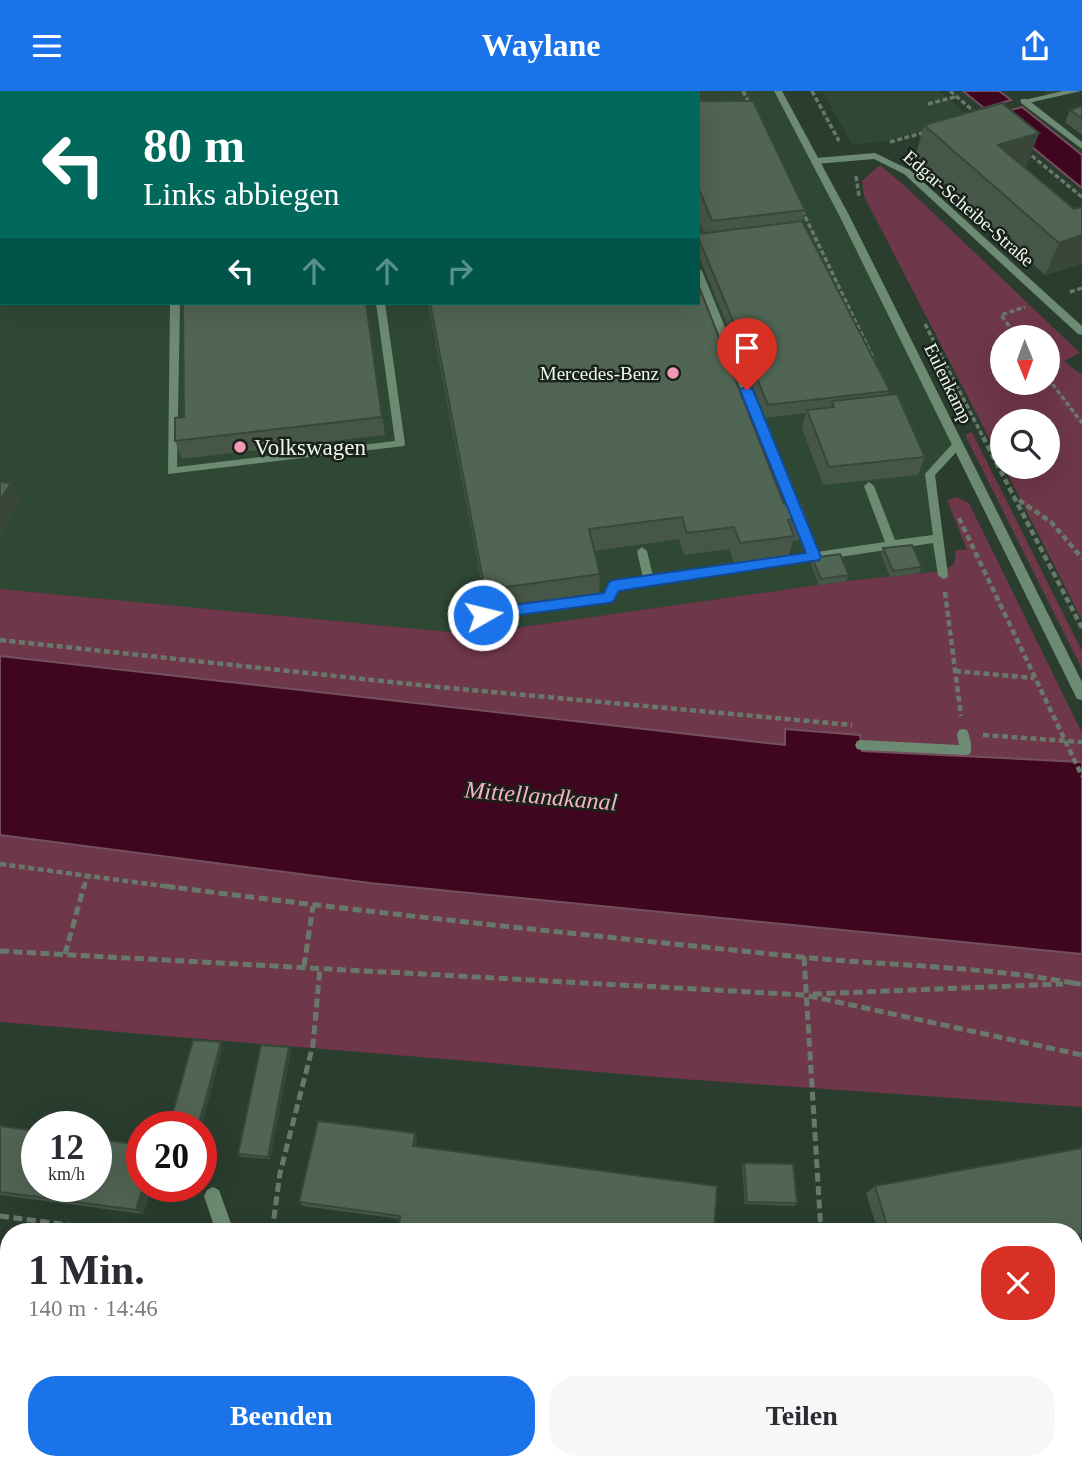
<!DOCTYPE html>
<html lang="de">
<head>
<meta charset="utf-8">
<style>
	:root { --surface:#fff; --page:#f7f7f7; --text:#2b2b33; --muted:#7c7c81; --accent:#1a73e8 }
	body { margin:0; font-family:"Times New Roman",serif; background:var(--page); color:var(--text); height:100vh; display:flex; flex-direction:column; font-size:26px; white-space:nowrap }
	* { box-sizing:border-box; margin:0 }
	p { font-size:23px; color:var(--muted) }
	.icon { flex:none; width:38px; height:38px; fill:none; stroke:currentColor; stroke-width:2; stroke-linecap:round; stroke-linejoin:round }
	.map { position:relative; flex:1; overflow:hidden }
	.details { position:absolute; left:0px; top:1132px; width:1083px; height:247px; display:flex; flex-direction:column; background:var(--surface); border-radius:28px 28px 0 0; box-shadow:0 7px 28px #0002 }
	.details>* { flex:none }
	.hud { position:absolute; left:0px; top:0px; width:700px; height:214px; box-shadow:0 7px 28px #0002; background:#00695c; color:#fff; overflow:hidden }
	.needle { width:46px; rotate:179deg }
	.buttons { position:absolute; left:990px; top:234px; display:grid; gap:14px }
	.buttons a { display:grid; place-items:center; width:70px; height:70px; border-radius:50%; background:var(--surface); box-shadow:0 7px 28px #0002; font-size:35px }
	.speed { position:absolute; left:21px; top:1020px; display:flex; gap:14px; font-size:35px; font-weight:700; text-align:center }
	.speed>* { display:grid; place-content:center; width:91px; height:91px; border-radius:50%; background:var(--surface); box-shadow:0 7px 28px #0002; line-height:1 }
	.speed small { font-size:18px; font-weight:400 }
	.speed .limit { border:10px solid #d22; background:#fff; color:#111 }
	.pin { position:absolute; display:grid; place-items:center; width:60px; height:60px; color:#fff; margin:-72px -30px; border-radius:50% 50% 50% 0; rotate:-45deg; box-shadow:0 0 7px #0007 }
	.pin .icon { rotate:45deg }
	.me { position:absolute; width:77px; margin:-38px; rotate:82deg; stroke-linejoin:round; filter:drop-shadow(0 0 5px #0008) }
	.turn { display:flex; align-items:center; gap:24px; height:147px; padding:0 28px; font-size:32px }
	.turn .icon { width:91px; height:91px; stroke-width:2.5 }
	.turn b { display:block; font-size:49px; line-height:60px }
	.lanes { display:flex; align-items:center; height:66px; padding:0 28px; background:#0003; justify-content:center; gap:35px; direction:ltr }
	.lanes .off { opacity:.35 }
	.round { display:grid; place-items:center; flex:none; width:74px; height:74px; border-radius:28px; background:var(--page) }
	.headline { display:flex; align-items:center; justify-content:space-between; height:119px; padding:0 28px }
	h1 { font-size:42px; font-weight:600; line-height:52px }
	.primary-button { display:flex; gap:14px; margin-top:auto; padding:14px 28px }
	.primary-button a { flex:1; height:80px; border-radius:28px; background:var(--accent); color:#fff; font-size:28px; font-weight:600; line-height:80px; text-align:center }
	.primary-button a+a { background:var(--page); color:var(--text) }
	header { display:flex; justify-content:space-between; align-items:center; height:91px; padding:0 28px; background:var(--accent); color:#fff; font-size:32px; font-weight:600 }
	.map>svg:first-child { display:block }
	.built { fill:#2f4834 }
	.green { fill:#6f374a; fill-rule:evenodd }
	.water { fill:#400620; stroke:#744f5e; stroke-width:2 }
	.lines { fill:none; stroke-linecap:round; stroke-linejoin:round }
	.path-far2 { stroke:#68796b; stroke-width:3.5; stroke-dasharray:5 2.5; stroke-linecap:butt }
	.path-far1 { stroke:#68796b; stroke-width:4.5; stroke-dasharray:6 3.5; stroke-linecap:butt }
	.path { stroke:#68796b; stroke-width:5; stroke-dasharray:9 4.5; stroke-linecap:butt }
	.service { fill:#6d8b72; fill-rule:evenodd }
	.pedestrian { fill:#6d8b72; fill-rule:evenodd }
	.minor { fill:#6d8b72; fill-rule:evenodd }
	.tertiary { fill:#6d8b72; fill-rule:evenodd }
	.secondary { fill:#8aba93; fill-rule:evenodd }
	.tram { stroke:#b7c4b9; stroke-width:2 }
	.wall { fill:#465748 }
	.shaded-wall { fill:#39473b }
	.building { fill:#516554; stroke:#39473b; stroke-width:2 }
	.route { fill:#1a73e8; stroke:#114b97; stroke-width:2 }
	.poi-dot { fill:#f09ab5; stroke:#19211a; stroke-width:2.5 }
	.labels { text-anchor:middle; stroke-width:5; stroke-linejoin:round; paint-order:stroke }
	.far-street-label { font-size:19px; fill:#edf8ee; stroke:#19211a }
	.far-poi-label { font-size:19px; fill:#edf8ee; stroke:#19211a; text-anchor:end }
	.poi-label { font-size:23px; fill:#edf8ee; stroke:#19211a; text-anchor:start }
	.water-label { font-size:24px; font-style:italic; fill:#f7b1c6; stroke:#19211a }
</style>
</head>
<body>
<header><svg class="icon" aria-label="menu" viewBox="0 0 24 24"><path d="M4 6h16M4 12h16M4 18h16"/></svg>Waylane<svg class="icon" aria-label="share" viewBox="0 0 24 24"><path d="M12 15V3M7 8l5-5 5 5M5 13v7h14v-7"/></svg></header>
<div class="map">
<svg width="1082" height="1378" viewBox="0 0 1082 1378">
	<rect width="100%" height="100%" fill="#2a3d2e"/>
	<g class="built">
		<polygon points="371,0 778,0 958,353 930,383 943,480 846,490 472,543 0,498 0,126 2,212 698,212 698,2"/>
		<polygon points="822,0 940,0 970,26 883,51 852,53"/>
	</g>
	<g class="green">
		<path d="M880,74L907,97L1080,262L1064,270L1082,284V529L1004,376H1048V331H1003V374L864,105L862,90ZM1003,247H1048V292H1003Z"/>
		<polygon points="972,341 1082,560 1082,578 965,344"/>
		<polygon points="957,406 969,412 1082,642 1082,671 861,660 785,639 785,654 0,565 0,498 472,543 846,490 943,480 954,473 956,459 967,459 947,409"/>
		<polygon points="0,744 370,792 1082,863 1082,1016 682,988 0,931"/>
	</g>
	<g class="water">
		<polygon points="963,0 999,0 1011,9 984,17"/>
		<polygon points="1022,16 1082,64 1082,97 993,24"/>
		<polygon points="0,565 785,654 785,638 860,644 862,660 1082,671 1082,863 370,792 0,744"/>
	</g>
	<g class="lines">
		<g class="path-far2">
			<polyline points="743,0 750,14"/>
			<polyline points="812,0 839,50"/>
			<polyline points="950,0 977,23"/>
			<polyline points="928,13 955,6"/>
			<polyline points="890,51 926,41"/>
			<polyline points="1026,60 1082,106"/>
			<polyline points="856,85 859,105"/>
			<polyline points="802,119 874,269"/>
			<polyline points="1070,201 1082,197"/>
			<polyline points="925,233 984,348"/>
			<polyline points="1018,247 1001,224 1025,216"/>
			<polyline points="1048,287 1082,332"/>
		</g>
		<g class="path-far1">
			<polyline points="983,346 1082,537"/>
			<polyline points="1019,409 1051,431 1082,467"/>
			<polyline points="959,427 1082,685"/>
			<polyline points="945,501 961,625"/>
			<polyline points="0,549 438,596 852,634"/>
			<polyline points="955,580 1034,587"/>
			<polyline points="983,644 1082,651"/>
			<polyline points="0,773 178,797"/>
			<polyline points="84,797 87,785"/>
		</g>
		<g class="path">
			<path d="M165,795C376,823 588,844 800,866C891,875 983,875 1073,892"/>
			<polyline points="0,860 805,904 1082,964"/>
			<polyline points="65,863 84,795"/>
			<polyline points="804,866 821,1141"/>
			<polyline points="304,875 313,815"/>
			<polyline points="1072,892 1082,893"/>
			<polyline points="813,903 1063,893"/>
			<polyline points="0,1125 123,1141"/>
			<polyline points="272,1141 280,1082 313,954 320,877"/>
			<polyline points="1074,1182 1082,1181"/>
			<polyline points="0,1378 3,1378"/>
		</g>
		<g class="service">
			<polygon points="340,0 348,0 349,2 341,2"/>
			<polygon points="387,0 395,0 396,2 388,2"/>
			<polygon points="698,177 702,180 817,461 885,451 864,395 869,391 874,395 895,449 933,444 925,383 954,351 962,351 962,355 935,384 948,484 947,487 943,488 938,484 933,452 618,499 612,510 608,511 483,528 479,527 477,524 479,521 483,520 604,503 610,492 643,487 637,460 642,456 647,460 653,485 807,462 698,192"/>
			<polygon points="170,212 180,212 177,376 395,350 376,212 385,212 405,353 404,355 168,383"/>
			<path d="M963,638L967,639C970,646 973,656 970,663L966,664L861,659L857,658L855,654L857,650L861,649L959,654L957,643L959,639Z"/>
		</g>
		<polygon class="pedestrian" points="1021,8 1027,8 1082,51 1082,58 1021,12"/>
		<g class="minor">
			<polygon points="1063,0 1081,0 1024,13 1020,10"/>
			<polygon points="875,62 910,79 1082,235 1082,244 1078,243 904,83 874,68 816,73 811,70 816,67"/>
			<polygon points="213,1096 219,1099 234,1141 216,1141 204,1105 207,1099"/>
			<polygon points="209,1370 229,1370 228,1378 208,1378"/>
			<polygon points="816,1370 836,1370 837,1378 817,1378"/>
		</g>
		<polygon class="tertiary" points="774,0 782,0 850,126 1082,591 1082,609 1077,608 1075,604 840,126"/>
		<g class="secondary">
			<polygon points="198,0 211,0 197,2"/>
			<polygon points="316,0 329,0 315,2"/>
			<rect x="0" y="64" width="2" height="6"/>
			<polygon points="2,97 2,103 0,104 0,98"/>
		</g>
		<g class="tram">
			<polyline points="230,2 236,0"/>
			<polyline points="248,2 254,0"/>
		</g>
	</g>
	<g class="wall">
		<polygon points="595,0 689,0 684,2 600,2"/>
		<polygon points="698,10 805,119 802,130 890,300 888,304 925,366 918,384 823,394 802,337 806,322 766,327 698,163 698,143 704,142 698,128"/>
		<polygon points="1082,15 1082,44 1065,31 1070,19"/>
		<polygon points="924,34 1039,42 1026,75 1024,76 1074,118 1082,116 1082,173 1045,184 915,66"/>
		<polygon points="366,212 385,344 182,368 175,350 184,326"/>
		<polygon points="428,212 698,212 784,413 807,426 800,449 793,450 788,467 735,474 729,458 684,464 679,448 594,460 600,483 599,505 487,520"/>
		<polygon points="883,457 922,476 919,482 890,486 881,463"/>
		<polygon points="812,467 849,484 846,490 819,494 811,473"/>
		<polygon points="289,956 291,960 270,1068 241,1066 238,1063"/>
		<polygon points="0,1035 142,1096 152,1096 143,1123 0,1104"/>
		<polygon points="415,1042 417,1048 416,1055 714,1141 423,1141 401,1138 399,1134 400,1128 303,1115 299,1111"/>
		<polygon points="1082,1057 1082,1146 1074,1147 1074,1141 878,1141 866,1102 875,1095"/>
		<polygon points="744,1072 797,1112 794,1115 745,1113 742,1075"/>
		<polygon points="1082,1331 1082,1378 914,1378 911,1370 1074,1370 1074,1333"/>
	</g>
	<g class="shaded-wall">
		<polygon points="573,0 594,0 591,2 572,2"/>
		<polygon points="668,0 689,0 684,2 668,2"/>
		<polygon points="1046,0 1058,0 1045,4"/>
		<rect x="0" y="27" width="2" height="15"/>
		<polygon points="1039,42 1026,75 987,87 998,54"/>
		<polygon points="1082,144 1082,173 1045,184 1059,152"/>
		<polygon points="11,392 21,410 0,445 0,410"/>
		<polygon points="221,951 223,955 201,1039 201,1036 198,1036"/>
		<polygon points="289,956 291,960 270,1068 268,1066"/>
		<polygon points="415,1042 417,1048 415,1060 413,1055"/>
		<polygon points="143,1096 152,1096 143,1123 136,1119"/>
	</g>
	<g class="building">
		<polygon points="433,0 575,0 576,2 433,2"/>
		<polygon points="0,6 2,8 2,27 0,27"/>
		<polygon points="698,10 753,10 805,119 712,130 698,96"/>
		<polygon points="1002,12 1039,42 998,54 1074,118 1082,116 1082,144 1059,152 924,34"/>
		<polygon points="1082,15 1082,27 1070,19"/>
		<polygon points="802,130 890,300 768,314 698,146 698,143"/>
		<polygon points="698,193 784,413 801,411 807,426 788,429 794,445 740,452 734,436 687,442 682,426 589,438 600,483 485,499 430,212 698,212"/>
		<polygon points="183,212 366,212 382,326 175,350 175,327 184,326"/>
		<polygon points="897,303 925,366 829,376 807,319 834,316 832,310"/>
		<polygon points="0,391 11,392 0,410"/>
		<polygon points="912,454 922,476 893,480 883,457"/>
		<polygon points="840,463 849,484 821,488 812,467"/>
		<polygon points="193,949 221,951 198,1036 169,1036"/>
		<polygon points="261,954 289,956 268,1066 238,1063"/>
		<polygon points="318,1030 415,1042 413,1055 717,1095 714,1141 450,1141 399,1134 400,1125 299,1111"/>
		<polygon points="0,1035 37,1040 37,1096 96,1096 96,1048 142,1054 142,1096 143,1096 136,1119 0,1101"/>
		<polygon points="1082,1057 1082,1143 1074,1144 1074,1141 889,1141 875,1095"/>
		<polygon points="744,1072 793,1073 797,1112 747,1111"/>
		<polygon points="0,1274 9,1275 9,1347 0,1345"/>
		<polygon points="1082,1334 1082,1378 925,1378 922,1370 1074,1370 1074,1335"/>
		<polygon points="427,1370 761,1370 760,1378 426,1378"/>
	</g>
	<polygon class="route" points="747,295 753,299 821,466 819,469 619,500 613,511 608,512 483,529 478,528 476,524 478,520 483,518 604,502 609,491 614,489 806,462 740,299"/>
	<g class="poi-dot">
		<circle cx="673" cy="282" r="7"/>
		<circle cx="240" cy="356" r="7"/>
	</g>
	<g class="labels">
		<g class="far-street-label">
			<text transform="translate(969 117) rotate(41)" y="7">Edgar-Scheibe-Straße</text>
			<text transform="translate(949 292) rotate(64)" y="7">Eulenkamp</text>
		</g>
		<g class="far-poi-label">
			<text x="659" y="289">Mercedes-Benz</text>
		</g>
		<g class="poi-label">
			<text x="254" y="364">Volkswagen</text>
		</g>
		<g class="water-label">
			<text transform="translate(541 705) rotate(5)" y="8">Mittellandkanal</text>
		</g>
	</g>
</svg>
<div class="buttons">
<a><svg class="needle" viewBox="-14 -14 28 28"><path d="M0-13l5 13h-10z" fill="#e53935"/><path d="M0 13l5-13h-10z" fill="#7c7c81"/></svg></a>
<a><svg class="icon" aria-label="search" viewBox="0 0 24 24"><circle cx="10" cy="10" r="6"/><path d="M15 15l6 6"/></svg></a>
</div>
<div class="speed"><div>12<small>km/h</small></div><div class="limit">20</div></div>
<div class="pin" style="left:747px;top:299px;background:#d93025"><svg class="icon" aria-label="arrive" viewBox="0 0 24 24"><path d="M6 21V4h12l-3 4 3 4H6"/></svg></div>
<svg class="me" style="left:483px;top:524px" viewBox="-20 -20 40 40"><circle r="17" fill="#1a73e8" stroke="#fff" stroke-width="3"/><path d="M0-11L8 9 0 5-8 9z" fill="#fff"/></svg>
<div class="hud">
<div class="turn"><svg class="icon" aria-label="left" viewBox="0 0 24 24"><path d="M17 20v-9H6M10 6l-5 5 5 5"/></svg><div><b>80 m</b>Links abbiegen</div></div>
<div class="lanes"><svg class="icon" aria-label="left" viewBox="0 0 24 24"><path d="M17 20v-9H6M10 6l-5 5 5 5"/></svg><svg class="icon off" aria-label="ahead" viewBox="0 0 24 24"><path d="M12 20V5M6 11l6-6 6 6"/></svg><svg class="icon off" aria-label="ahead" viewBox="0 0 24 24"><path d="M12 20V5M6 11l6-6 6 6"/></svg><svg class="icon off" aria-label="right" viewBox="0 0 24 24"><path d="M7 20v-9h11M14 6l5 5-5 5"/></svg></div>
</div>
<section class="details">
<div class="headline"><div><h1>1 Min.</h1><p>140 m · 14:46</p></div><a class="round" style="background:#d93025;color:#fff"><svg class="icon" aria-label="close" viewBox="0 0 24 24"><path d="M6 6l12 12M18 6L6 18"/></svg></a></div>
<div class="primary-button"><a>Beenden</a><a>Teilen</a></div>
</section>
</div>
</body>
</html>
